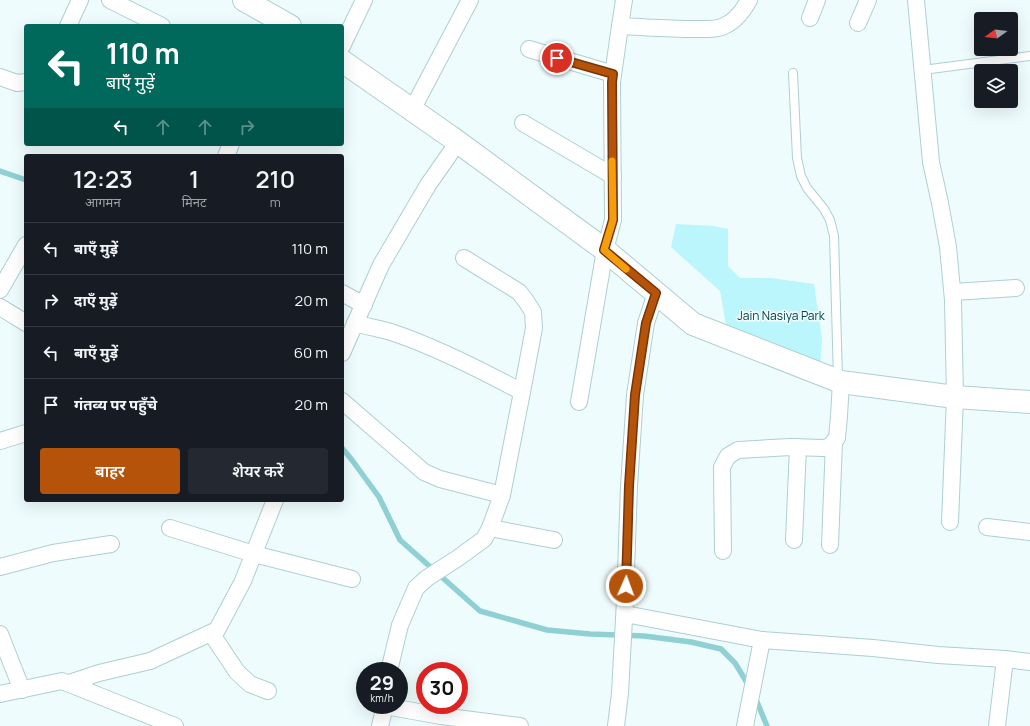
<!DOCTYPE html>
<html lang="hi">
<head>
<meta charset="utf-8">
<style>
	:root { --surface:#171b24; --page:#242831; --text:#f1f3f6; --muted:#9ea1a6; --line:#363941; --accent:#b45309 }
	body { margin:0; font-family:Manrope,"Noto Sans Devanagari",sans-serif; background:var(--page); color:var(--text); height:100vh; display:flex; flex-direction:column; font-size:15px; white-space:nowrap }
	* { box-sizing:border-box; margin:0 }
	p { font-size:13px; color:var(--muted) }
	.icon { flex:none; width:22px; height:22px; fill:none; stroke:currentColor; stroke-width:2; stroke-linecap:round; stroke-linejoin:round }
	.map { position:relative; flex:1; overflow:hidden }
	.panel { position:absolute; left:24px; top:154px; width:320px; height:348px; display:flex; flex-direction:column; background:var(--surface); border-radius:4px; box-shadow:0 4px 16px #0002 }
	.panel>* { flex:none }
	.guide { position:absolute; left:24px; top:24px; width:320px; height:122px; border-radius:4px; box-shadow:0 4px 16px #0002; background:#00695c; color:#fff; overflow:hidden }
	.needle { width:26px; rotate:255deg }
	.controls { position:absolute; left:974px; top:12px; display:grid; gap:8px }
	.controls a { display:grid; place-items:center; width:44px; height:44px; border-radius:4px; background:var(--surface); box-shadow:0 4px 16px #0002; font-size:20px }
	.speed { position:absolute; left:356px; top:662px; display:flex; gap:8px; font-size:20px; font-weight:700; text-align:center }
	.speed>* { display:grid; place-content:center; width:52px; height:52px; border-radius:50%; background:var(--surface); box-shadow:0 4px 16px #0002; line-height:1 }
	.speed small { font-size:10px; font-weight:400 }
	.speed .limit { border:6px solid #d22; background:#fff; color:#111 }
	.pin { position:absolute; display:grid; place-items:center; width:34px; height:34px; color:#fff; margin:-17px; border:2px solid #fff; border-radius:50%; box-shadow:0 1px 4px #0007 }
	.me { position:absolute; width:44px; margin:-22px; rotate:2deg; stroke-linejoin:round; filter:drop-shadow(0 0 3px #0008) }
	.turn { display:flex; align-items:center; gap:14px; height:84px; padding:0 16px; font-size:18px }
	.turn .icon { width:52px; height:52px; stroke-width:2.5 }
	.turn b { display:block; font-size:28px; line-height:34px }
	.lanes { display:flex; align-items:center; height:38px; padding:0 16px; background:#0003; justify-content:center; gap:20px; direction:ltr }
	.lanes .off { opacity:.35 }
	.eta { display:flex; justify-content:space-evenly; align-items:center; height:68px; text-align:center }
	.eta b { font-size:24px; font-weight:600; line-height:28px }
	.cta { display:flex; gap:8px; margin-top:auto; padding:8px 16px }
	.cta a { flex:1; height:46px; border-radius:4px; background:var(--accent); color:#fff; font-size:16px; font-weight:600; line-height:46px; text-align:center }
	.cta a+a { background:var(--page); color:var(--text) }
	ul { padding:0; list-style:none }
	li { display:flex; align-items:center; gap:12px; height:52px; padding:0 16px; border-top:1px solid var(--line) }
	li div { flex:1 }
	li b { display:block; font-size:15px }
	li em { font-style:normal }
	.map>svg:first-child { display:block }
	.green { fill:#baf6fb }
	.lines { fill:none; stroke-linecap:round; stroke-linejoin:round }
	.stream { stroke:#8fd0d5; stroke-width:5.5 }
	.lane-casing { stroke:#aecfd2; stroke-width:10 }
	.street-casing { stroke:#aecfd2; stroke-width:18 }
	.secondary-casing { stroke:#aecfd2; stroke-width:24 }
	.lane { stroke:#fff; stroke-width:8 }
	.street { stroke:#fff; stroke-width:16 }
	.secondary { stroke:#fff; stroke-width:22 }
	.route-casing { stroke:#753606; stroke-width:10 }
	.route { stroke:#b45309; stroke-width:7 }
	.slow { stroke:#f59e0b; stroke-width:7 }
	.labels { text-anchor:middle; stroke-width:3.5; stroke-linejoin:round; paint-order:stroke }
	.park-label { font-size:12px; fill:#044347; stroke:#effcfd }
</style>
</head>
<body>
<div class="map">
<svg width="1030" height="726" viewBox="0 0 1030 726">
	<rect width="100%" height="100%" fill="#effcfd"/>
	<polygon class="green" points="676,224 714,226 728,229 728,266 740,278 771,278 814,284 822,339 820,373 727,330 720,291 671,247"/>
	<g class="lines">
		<g class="stream">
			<polyline points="0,171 26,180"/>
			<polyline points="342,448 352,460 379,497 400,540 480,611 547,630 590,634 644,636 691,642 721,649 735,663 749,686"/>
			<polyline points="755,697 767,726"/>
		</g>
		<g class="lane-casing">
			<g id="lane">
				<polyline points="923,70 1030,56"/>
				<polyline points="793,73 797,158 801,176 807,188 824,209 830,220 834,236 838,379"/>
			</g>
		</g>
		<g class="street-casing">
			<g id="street">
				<polyline points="110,0 162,26"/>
				<path d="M624,0L620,26C644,27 669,29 693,29C702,29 717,30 724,26C736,21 743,11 749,0"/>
				<polyline points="916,0 931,162 940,203 948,247 953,300 955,397 950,522"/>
				<polyline points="810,18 817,0"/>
				<polyline points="858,23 868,0"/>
				<polyline points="68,26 80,0"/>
				<polyline points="342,46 364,0"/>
				<polyline points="529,49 613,74"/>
				<polyline points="0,77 17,83 26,82"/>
				<polyline points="412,110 470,0"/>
				<polyline points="523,123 613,176"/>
				<polyline points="226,156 231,144"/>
				<polyline points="464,258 519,292 526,301 533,312 534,328 522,392"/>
				<polyline points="0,290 26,245"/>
				<polyline points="953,292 1016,288"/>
				<polyline points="342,293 364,305"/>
				<polyline points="0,307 26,323"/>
				<path d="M355,323C368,327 382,329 394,333C438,348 481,370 522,392L502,495L490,528L484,539L458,558L427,578L416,588L400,625L389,671"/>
				<polyline points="342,353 381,265 428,185 458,142"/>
				<polyline points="342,401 424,472 440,479 502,495"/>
				<polyline points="579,402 605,250 613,220 612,82 620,26"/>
				<polyline points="0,441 26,433"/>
				<polyline points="987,527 1030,532"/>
				<polyline points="170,528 254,554 352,579"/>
				<polyline points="490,528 554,540"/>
				<polyline points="794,540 798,447"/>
				<polyline points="830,545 834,442"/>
				<polyline points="723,551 722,467 728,456 738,450 790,447 824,448 830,446 837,438 839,416 841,382"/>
				<polyline points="0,567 53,553 111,544"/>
				<polyline points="625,614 762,640"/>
				<polyline points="211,633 237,672 250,684 268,691"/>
				<polyline points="0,634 22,690"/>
				<polyline points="69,683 99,673 150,661 217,630 243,581 275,500"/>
				<polyline points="0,694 62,681 175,726"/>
				<polyline points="380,726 385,706 441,716 520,726"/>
				<polyline points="616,726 620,693 625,600 629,486 635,395 646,323 656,293"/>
				<polyline points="745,726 762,640 873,648 938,655 1005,659"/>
				<polyline points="997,726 1005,659 1030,662"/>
			</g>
		</g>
		<g class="secondary-casing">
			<g id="secondary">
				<polyline points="244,0 290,26"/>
				<polyline points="342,61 451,137 605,250 693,324 841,382 955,397 1030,402"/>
			</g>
		</g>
		<use href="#lane" class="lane"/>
		<use href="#street" class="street"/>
		<use href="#secondary" class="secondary"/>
	</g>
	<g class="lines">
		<g class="route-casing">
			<polyline id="route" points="557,58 613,74 612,82 613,220 604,250 656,293 646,323 635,395 629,486 626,586"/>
		</g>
		<use href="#route" class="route"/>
		<polyline class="slow" points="612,161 613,220 604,250 626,269"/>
	</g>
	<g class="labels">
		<g class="park-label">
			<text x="781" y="320">Jain Nasiya Park</text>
		</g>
	</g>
</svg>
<div class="controls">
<a><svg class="needle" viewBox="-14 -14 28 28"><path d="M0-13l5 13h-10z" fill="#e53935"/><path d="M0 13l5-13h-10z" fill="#9ea1a6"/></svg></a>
<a><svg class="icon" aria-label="layers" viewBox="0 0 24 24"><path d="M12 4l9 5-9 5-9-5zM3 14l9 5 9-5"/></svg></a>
</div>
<div class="speed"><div>29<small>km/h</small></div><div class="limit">30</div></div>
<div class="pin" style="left:557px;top:58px;background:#d93025"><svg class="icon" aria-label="arrive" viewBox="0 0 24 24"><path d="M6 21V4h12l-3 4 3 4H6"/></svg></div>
<svg class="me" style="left:626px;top:586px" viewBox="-20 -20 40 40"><circle r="17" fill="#b45309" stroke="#fff" stroke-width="3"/><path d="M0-11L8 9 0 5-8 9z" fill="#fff"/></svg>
<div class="guide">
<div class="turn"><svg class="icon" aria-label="left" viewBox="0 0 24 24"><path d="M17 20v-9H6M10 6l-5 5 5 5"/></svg><div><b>110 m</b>बाएँ मुड़ें</div></div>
<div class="lanes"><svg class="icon" aria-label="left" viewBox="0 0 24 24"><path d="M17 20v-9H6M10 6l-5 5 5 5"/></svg><svg class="icon off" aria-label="ahead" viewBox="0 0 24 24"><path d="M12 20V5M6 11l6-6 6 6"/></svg><svg class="icon off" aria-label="ahead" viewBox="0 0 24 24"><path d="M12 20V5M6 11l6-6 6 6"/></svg><svg class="icon off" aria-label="right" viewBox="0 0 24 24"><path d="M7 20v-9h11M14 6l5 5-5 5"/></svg></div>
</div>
<section class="panel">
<div class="eta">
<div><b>12:23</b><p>आगमन</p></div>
<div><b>1</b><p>मिनट</p></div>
<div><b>210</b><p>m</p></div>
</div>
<ul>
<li><svg class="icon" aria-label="left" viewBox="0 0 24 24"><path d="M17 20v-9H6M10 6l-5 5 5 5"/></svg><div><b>बाएँ मुड़ें</b></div><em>110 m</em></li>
<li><svg class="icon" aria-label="right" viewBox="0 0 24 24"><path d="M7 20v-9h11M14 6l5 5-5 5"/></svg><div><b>दाएँ मुड़ें</b></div><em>20 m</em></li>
<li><svg class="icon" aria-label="left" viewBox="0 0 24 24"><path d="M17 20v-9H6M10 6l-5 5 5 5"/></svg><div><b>बाएँ मुड़ें</b></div><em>60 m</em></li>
<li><svg class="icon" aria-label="arrive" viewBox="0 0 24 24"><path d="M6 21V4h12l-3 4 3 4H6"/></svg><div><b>गंतव्य पर पहुँचे</b></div><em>20 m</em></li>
</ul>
<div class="cta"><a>बाहर</a><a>शेयर करें</a></div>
</section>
</div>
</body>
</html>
